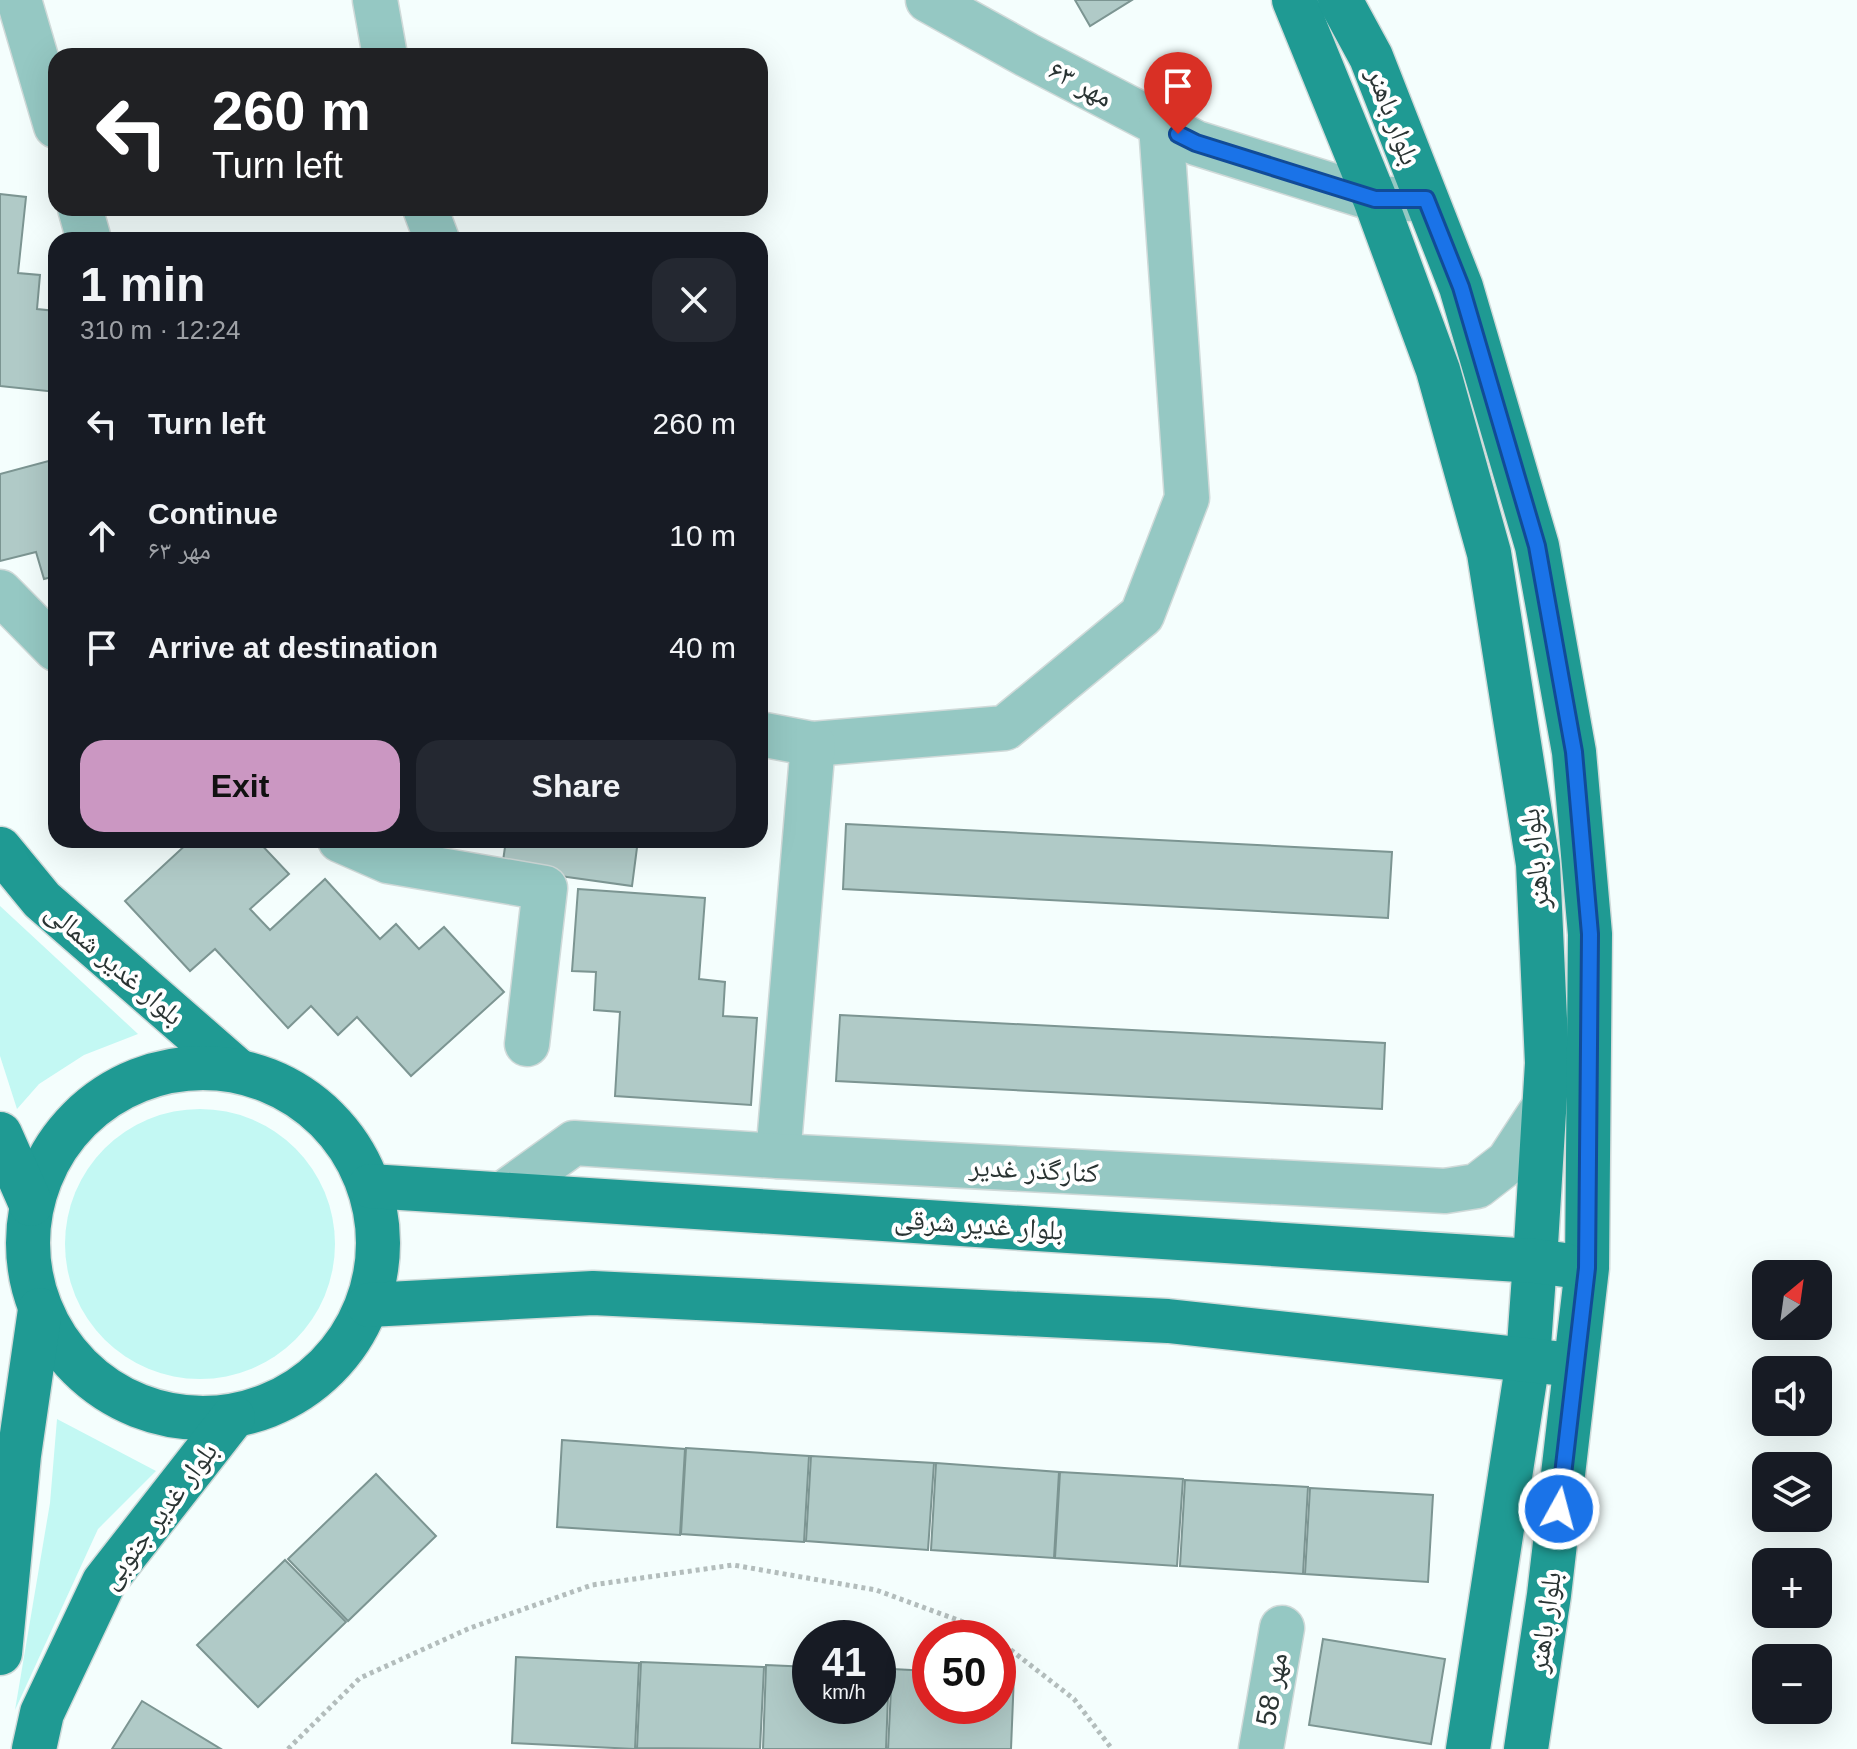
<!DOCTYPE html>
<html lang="en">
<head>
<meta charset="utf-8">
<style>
	:root { --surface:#171b24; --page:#242831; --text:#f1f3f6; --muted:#9ea1a6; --accent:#cb97c2 }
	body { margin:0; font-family:Helvetica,"Noto Naskh Arabic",sans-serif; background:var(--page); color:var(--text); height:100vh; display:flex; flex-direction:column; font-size:30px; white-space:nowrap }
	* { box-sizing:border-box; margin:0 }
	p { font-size:26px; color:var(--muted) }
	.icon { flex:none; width:44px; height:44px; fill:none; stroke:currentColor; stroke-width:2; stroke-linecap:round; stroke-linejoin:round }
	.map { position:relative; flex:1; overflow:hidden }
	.sheet { position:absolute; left:48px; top:232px; width:720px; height:616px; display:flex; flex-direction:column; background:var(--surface); border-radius:24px; box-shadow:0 8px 32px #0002 }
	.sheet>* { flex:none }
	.top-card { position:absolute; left:48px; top:48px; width:720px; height:168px; border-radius:24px; box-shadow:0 8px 32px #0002; background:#202124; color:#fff; overflow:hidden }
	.needle { width:52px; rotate:29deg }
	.controls { position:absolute; left:1752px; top:1260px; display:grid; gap:16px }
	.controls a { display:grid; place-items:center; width:80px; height:80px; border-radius:16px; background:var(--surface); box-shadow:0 8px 32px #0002; font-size:40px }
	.speed { position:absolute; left:792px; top:1620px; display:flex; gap:16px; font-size:40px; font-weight:700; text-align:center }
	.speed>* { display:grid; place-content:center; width:104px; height:104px; border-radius:50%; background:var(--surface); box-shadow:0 8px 32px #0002; line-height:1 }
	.speed small { font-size:20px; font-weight:400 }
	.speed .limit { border:12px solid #d22; background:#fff; color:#111 }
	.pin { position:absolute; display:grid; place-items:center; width:68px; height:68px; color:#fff; margin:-82px -34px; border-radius:50% 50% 50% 0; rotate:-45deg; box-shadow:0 0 8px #0007 }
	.pin .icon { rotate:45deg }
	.me { position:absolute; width:88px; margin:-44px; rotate:7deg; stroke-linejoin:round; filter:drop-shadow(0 0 6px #0008) }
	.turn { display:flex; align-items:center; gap:28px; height:168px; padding:0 32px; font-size:36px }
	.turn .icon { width:104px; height:104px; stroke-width:2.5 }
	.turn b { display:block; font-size:56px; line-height:68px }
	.round { display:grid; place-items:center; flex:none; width:84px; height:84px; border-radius:24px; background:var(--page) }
	.head { display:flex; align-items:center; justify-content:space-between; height:136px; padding:0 32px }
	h1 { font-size:48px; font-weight:800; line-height:60px }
	.button { display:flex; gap:16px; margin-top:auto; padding:16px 32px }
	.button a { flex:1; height:92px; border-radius:24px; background:var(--accent); color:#111; font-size:32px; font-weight:800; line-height:92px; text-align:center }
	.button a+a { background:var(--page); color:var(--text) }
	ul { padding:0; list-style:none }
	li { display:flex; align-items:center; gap:24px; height:112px; padding:0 32px }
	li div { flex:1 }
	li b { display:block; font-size:30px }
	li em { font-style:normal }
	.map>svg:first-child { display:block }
	.green { fill:#c3f8f3 }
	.building { fill:#b0cac7; stroke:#7c9592; stroke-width:2 }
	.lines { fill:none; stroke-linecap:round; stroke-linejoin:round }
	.minor-casing { stroke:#d0dad9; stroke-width:47 }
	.major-casing { stroke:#d0dad9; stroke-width:47 }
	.path { stroke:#b3bdbc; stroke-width:5; stroke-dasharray:4 4; stroke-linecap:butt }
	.minor { stroke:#95c8c3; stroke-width:44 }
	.major { stroke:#1f9a93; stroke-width:44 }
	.route-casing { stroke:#114b97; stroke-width:20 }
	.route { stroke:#1a73e8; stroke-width:14 }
	.labels { text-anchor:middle; stroke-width:8; stroke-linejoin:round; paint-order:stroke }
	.street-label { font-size:28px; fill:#2a3433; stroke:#fff }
</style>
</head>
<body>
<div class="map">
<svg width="1857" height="1749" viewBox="0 0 1857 1749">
	<rect width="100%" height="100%" fill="#f4fefd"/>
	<g class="green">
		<polygon points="0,906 138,1034 84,1055 39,1084 17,1109 0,1056"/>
		<circle cx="200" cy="1244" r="135"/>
		<polygon points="57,1419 156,1471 98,1529 15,1710 50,1503"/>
	</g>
	<g class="building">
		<polygon points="1075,0 1132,0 1090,26"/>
		<polygon points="0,194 26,197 18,273 40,275 37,309 56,311 56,392 0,386"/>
		<polygon points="56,459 56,576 44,579 36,552 0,561 0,474"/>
		<polygon points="846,824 1392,852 1388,918 843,889"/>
		<polygon points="191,840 257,840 289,874 250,909 270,930 325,879 380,939 396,924 419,949 444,927 504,992 411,1076 357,1017 338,1035 311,1006 288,1028 215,949 190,971 125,901"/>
		<polygon points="506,840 638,840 632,886 502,868"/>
		<polygon points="578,889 705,898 699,979 725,982 723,1016 757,1018 751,1105 615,1096 620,1012 594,1010 596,972 572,971"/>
		<polygon points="840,1015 1385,1043 1382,1109 836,1081"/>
		<polygon points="562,1440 685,1449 680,1535 557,1527"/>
		<polygon points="686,1448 809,1456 804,1542 681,1534"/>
		<polygon points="811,1456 934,1463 928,1550 806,1541"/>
		<polygon points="936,1463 1059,1472 1054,1558 931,1550"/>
		<polygon points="1060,1472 1183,1479 1177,1566 1055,1558"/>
		<polygon points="376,1474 436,1536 348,1621 288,1559"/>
		<polygon points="1185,1480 1308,1487 1303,1574 1180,1566"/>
		<polygon points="1310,1488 1433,1495 1428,1582 1305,1574"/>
		<polygon points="285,1560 346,1622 258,1707 197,1645"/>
		<polygon points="1323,1639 1445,1659 1431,1744 1309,1725"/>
		<polygon points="516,1657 639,1663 635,1749 512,1743"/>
		<polygon points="641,1662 764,1667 760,1749 637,1748"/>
		<polygon points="766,1665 810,1667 810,1706 878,1706 878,1670 889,1671 886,1749 763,1749"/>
		<polygon points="892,1669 930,1671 930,1706 998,1706 998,1674 1014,1674 1011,1749 888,1749"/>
		<polygon points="142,1701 221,1749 112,1749"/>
	</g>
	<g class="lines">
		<g class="minor-casing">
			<g id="minor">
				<polyline points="19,0 56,126"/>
				<polyline points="375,0 385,56"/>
				<polyline points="928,0 1027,55 1196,143 1375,199 1426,199"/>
				<polyline points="80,208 89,240"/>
				<polyline points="425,208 437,240"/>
				<polyline points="0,592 56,649"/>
				<polyline points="760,734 813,744 1005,728 1142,615 1187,498 1161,125"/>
				<polyline points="340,840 388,861 545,888 527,1044"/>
				<polyline points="778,1156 813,744"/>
				<polyline points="503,1194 574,1143 778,1156 1445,1191 1477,1186 1508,1162 1544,1107"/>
				<polyline points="1261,1749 1282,1628"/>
			</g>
		</g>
		<g class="major-casing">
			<g id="major">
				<polyline points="1294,0 1375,199 1438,370 1489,553 1538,864 1547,1063 1535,1261 1528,1360 1468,1749"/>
				<polyline points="1340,0 1371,57 1461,287 1537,546 1574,752 1590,934 1587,1268 1549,1595 1526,1749"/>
				<polyline points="0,849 42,900 237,1070"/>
				<circle cx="203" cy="1243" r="175"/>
				<polyline points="0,1134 31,1204"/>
				<polyline points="370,1186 1535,1261 1565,1265"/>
				<polyline points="369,1305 593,1293 1168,1321 1555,1363"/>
				<polyline points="0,1653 19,1455 40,1310"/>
				<polyline points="34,1749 42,1713 104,1582 233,1417"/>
			</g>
		</g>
		<g class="path">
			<polyline points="998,1640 1074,1699 1112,1749"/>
			<polyline points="288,1749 360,1678 470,1628 592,1585 733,1565 876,1590 985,1630 995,1638"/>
		</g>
		<use href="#minor" class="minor"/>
		<use href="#major" class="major"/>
	</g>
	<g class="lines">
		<g class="route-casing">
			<polyline id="route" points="1178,134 1196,143 1375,199 1426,199 1461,287 1537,546 1574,752 1590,934 1587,1268 1559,1509"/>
		</g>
		<use href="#route" class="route"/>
	</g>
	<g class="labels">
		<g class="street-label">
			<text transform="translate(1081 83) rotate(28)" y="10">مهر ۶۳</text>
			<text transform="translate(1394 116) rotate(69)" y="10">بلوار باهنر</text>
			<text transform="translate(1534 859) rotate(-96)" y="10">بلوار باهنر</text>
			<text transform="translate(115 963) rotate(41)" y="10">بلوار غدیر شمالی</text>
			<text transform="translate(1034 1169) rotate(3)" y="10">کنارگذر غدیر</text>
			<text transform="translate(979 1224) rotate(4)" y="10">بلوار غدیر شرقی</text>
			<text transform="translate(158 1515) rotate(-53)" y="10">بلوار غدیر جنوبی</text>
			<text transform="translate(1544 1622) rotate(-82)" y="10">بلوار باهنر</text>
			<text transform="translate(1271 1689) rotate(-80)" y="10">مهر 58</text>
		</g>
	</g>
</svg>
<div class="controls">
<a><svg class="needle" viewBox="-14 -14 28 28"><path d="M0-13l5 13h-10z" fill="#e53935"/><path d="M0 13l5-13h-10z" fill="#9ea1a6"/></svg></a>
<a><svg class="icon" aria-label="sound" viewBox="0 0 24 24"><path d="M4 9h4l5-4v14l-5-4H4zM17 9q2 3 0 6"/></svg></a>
<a><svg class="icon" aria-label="layers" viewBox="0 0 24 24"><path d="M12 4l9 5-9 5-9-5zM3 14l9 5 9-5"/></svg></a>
<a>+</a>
<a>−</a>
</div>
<div class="speed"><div>41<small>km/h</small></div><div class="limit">50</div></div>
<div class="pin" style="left:1178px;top:134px;background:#d93025"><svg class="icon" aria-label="arrive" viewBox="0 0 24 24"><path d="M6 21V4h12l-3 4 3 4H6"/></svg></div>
<svg class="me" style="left:1559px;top:1509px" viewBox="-20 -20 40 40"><circle r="17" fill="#1a73e8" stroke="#fff" stroke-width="3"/><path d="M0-11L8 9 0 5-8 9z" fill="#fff"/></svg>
<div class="top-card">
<div class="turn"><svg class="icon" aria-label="left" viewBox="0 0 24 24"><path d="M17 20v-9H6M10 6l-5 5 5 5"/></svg><div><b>260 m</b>Turn left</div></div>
</div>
<section class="sheet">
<div class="head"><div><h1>1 min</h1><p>310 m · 12:24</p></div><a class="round"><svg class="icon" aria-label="close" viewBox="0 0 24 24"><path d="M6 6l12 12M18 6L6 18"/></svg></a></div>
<ul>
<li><svg class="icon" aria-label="left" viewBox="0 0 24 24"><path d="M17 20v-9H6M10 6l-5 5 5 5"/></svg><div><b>Turn left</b></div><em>260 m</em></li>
<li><svg class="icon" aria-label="ahead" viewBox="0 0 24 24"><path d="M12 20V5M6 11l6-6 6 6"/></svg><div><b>Continue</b><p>مهر ۶۳</p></div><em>10 m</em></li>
<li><svg class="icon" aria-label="arrive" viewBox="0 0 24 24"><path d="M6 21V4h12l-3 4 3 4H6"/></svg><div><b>Arrive at destination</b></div><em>40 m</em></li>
</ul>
<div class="button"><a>Exit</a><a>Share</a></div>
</section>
</div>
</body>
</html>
